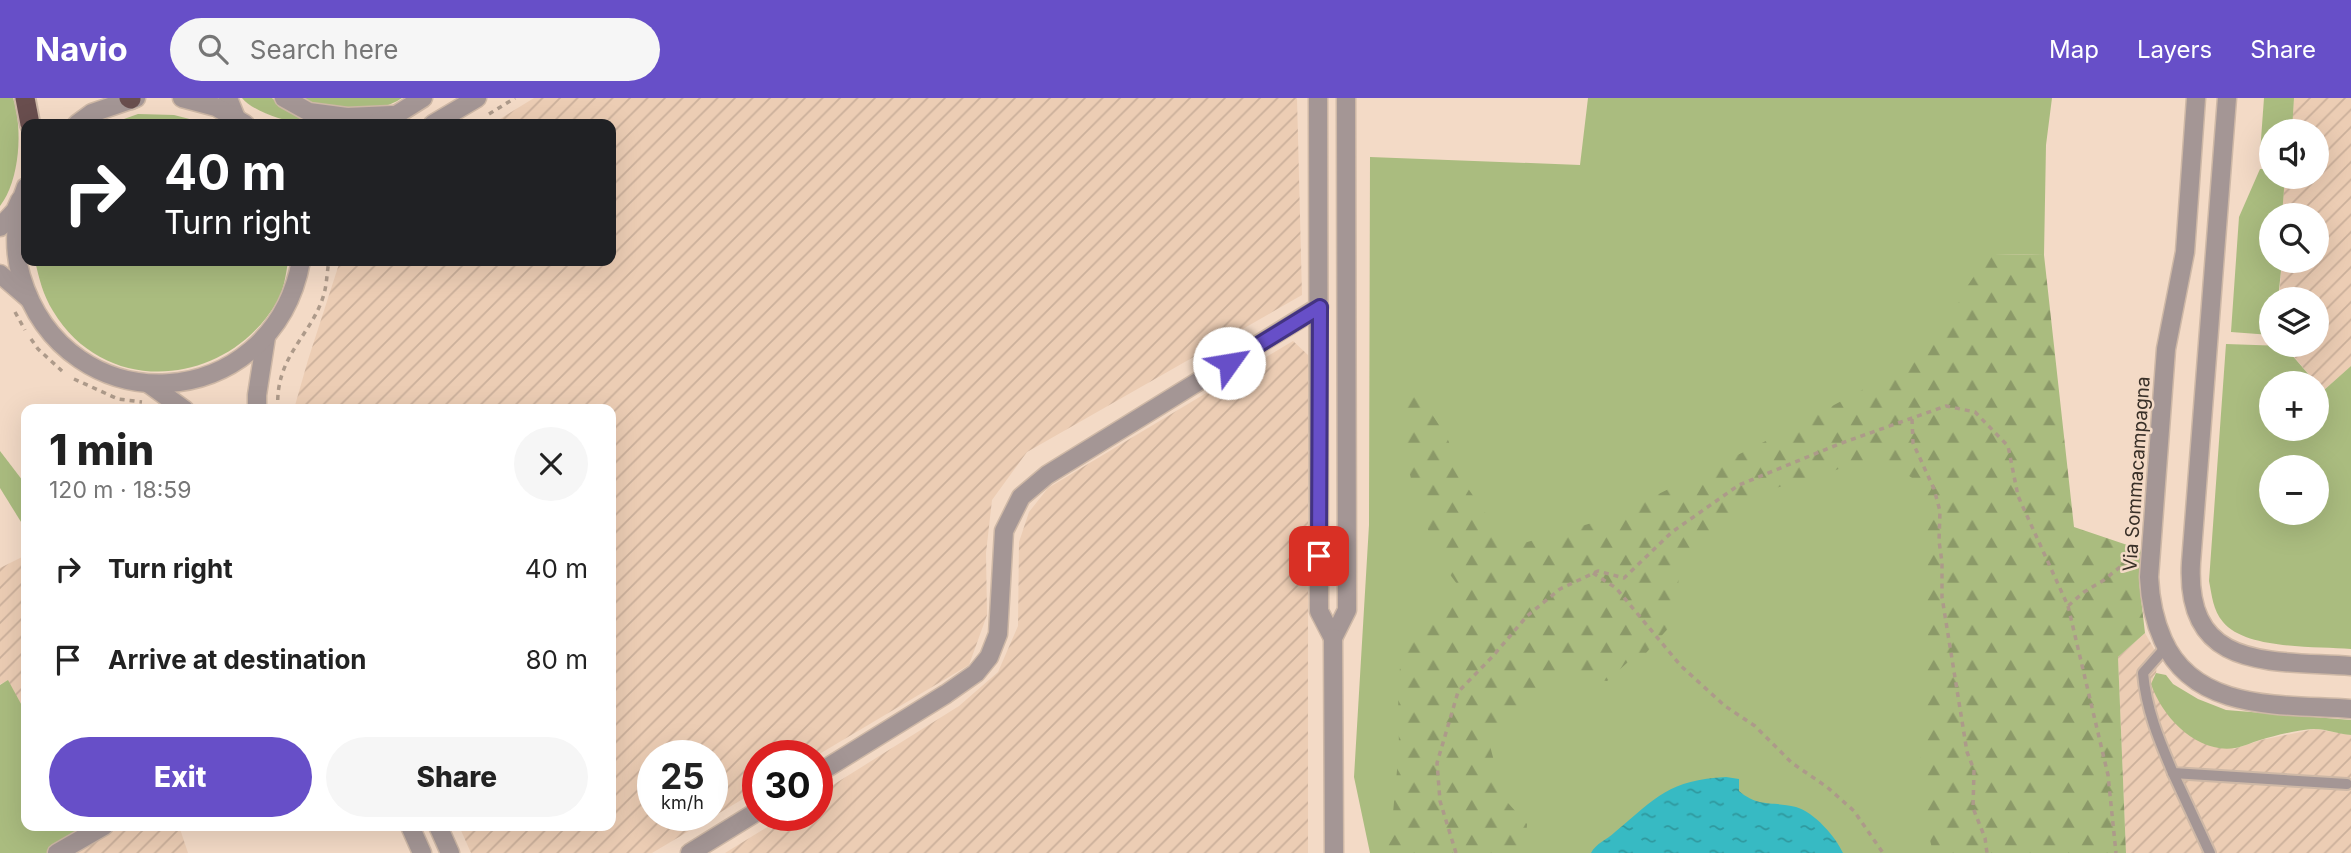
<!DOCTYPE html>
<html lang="en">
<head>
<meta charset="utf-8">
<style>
	:root { --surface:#fff; --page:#f6f6f6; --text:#222; --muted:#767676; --accent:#674fc8 }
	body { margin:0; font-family:Inter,sans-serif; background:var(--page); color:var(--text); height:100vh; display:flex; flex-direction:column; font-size:26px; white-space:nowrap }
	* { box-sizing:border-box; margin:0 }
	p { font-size:23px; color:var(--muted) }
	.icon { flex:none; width:38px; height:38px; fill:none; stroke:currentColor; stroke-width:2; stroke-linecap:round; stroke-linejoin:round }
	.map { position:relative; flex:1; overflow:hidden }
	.panel { position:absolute; left:21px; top:306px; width:595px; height:427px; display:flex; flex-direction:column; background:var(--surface); border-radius:14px; box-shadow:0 7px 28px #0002 }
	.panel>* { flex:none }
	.banner { position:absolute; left:21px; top:21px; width:595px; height:147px; border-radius:14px; box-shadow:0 7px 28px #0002; background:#202124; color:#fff; overflow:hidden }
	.fabs { position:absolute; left:2259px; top:21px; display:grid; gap:14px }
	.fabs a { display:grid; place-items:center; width:70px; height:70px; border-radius:50%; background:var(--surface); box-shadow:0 7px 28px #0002; font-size:35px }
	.speed { position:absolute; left:637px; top:642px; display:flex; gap:14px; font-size:35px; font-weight:700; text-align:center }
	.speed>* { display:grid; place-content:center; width:91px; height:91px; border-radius:50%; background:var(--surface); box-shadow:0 7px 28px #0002; line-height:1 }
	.speed small { font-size:18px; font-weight:400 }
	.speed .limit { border:10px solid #d22; background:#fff; color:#111 }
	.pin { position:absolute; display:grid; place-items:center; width:60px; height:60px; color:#fff; margin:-30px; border-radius:14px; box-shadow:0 4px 10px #0006 }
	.me { position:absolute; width:77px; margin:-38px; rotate:58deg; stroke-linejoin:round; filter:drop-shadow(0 0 5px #0008) }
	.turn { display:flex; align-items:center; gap:24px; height:147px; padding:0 28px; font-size:32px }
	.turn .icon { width:91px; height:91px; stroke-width:2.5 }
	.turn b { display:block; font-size:49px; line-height:60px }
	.round { display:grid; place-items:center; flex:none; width:74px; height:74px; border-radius:37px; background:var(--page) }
	.overview { display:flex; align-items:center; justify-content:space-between; height:119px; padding:0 28px }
	h1 { font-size:42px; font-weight:800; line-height:52px }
	.action { display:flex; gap:14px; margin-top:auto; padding:14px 28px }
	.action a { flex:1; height:80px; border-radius:42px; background:var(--accent); color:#fff; font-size:28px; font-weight:800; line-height:80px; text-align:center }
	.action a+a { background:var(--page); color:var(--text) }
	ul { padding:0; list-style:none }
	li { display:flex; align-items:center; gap:21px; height:91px; padding:0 28px }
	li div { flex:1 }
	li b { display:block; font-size:26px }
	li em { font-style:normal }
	header { display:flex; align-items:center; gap:42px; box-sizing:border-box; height:98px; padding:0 35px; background:var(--accent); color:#fff }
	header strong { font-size:33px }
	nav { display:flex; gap:38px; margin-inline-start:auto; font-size:24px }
	.search { width:490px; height:63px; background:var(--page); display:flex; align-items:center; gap:18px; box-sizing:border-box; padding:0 24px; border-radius:38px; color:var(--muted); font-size:26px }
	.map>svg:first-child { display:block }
	.industrial { fill:url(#industrial-furrows); fill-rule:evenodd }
	.green { fill:#aabc7f; fill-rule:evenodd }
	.forest { fill:url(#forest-firs) }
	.water { fill:url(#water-ripples) }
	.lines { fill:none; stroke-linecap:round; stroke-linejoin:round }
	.service-casing { stroke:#ceb8a6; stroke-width:14 }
	.minor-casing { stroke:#ceb8a6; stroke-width:21 }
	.tertiary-casing { stroke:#ceb8a6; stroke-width:21 }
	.trunk-casing { stroke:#ceb8a6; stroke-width:23 }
	.path { stroke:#ad9a8a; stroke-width:3.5; stroke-dasharray:5 5; stroke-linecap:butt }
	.service { stroke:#a49695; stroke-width:10 }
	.minor { stroke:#a49695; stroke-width:18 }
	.tertiary { stroke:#a49695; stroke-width:18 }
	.trunk { stroke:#694e4e; stroke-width:19 }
	.route-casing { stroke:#433382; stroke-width:18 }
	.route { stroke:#674fc8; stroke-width:12 }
	.labels { text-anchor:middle; stroke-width:5; stroke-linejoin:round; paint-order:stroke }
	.street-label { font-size:19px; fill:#382f27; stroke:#f3dac6 }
</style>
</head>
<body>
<header>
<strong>Navio</strong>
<div class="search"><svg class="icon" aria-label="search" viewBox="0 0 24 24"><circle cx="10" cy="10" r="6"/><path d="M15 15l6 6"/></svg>Search here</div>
<nav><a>Map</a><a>Layers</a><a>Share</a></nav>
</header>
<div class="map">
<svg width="2351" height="755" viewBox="0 0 2351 755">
	<defs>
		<pattern id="industrial-furrows" width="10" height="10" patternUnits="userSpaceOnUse" patternTransform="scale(1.75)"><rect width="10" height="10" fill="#eccdb4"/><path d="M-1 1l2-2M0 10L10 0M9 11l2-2" fill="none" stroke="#cbb09b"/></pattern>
		<pattern id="forest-firs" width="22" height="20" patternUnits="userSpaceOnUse" patternTransform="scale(1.75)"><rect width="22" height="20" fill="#aabc7f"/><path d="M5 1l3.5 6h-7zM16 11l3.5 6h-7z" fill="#8b9968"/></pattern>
		<pattern id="water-ripples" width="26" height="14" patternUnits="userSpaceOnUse" patternTransform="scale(1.75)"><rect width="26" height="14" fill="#37bac3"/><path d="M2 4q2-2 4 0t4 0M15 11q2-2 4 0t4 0" fill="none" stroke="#2f989e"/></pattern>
	</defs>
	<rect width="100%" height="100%" fill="#f3dac6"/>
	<g class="industrial">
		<path d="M534,0H1297L1302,197L1027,354L992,402L986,455L987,517L969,567L816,658H758V692L652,755H471L459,728H611V312L294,311L308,262L340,163H611V26H492ZM653,658H712V718H653Z"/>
		<polygon points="2294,0 2351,0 2351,268 2323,293 2284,247 2317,247 2317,201 2279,201 2282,163 2317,163 2317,117 2282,117 2285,79 2317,79 2317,33 2292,33"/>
		<polygon points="1293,243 1308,257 1308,755 725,755 785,718 817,718 817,697 959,608 998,574 1018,528 1019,444 1029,414 1048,390"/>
		<polygon points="26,457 26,615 8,583 0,586 0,470"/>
		<polygon points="2145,535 2158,558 2156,575 2153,579 2234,651 2261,642 2315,631 2351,637 2351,755 2126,755 2118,559"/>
		<polygon points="91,728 179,728 188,755 50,755"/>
	</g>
	<g class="green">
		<path d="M0,0H13C23,30 20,82 0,108Z"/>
		<path d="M242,0H272L282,9L306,22V24C291,27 252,13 242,0Z"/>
		<path d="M295,0H402C370,21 329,12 295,0Z"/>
		<polygon points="1588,0 2052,0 2046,47 2044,157 1994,156 2101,755 1370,755 1354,679 1369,427 1370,59 1580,67"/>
		<polygon points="2264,0 2294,0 2292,33 2272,33 2271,56 2260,55"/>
		<polygon points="138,16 174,17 209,26 110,26"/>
		<polygon points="2260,71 2271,71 2272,79 2285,79 2282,117 2272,117 2272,163 2282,163 2278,201 2272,201 2271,237 2231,234 2239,119"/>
		<path d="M35,163H288C286,176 284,192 277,204C227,289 106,301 53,213C43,197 39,180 35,163Z"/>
		<path d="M2226,246L2284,248L2316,285H2272V331H2317V286L2323,293L2351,268V551C2316,548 2246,552 2223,524C2213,512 2212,498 2209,483ZM2272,369H2317V415H2272Z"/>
		<polygon points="0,353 26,387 26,432 0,390"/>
		<path d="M2156,575L2166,577L2173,586L2198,601L2226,612L2351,622V637C2339,636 2326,631 2314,631C2297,632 2277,637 2260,642C2252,644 2243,649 2235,650C2197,656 2162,619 2151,586Z"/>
		<polygon points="8,582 26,615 26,728 91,728 50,755 0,755 0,587"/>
	</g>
	<path class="forest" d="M1994,156L2044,157L2074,429L2142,452L2139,483L2145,535L2118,559L2126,755H1933L1925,720L1920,648L1928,533L1926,482L1929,453L1920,386C1902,370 1875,361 1851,367C1842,369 1834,373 1825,376C1810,381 1794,384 1779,389C1740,404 1707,441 1679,469L1678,492L1683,506L1673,525L1646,555L1628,564L1607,583L1570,578L1546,588L1515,612L1498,633L1490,648L1498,678L1500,696L1527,726L1525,755H1383L1384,742L1393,715L1399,651L1398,589L1402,551L1410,538L1450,504L1457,486L1440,463L1417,403L1405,358L1401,285L1429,312L1446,337L1467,389L1493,426L1521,446L1612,419L1778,337L1890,277L1951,224L1962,196L1985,162Z"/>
	<path class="water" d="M1726,679L1739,681V693C1759,710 1774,703 1796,709C1814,714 1836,739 1843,755H1591C1596,745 1607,742 1615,734C1657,699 1669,682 1726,679Z"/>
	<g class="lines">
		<g class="service-casing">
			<g id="service">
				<path d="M2166,549L2143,575C2146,611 2159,642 2173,675L2347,686"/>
				<polyline points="2173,675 2210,755"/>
			</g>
		</g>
		<g class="minor-casing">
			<g id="minor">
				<polyline points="228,0 236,20"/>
				<polyline points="284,0 309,14 347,19 392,17"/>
				<polyline points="1318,0 1319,513 1333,540 1347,512 1346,0"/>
				<polyline points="0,129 15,113 20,102"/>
				<polyline points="0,176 28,200"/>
				<polyline points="149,286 185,312"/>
				<polyline points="257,312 257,297 266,239"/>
				<polyline points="1333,540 1334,755"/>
				<polyline points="817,676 946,596 976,575 989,559 998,536 1004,433 1021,399 1047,377 1319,209"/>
				<polyline points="410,728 422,755"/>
				<polyline points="438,728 450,755"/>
				<polyline points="57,755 104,728"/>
				<polyline points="690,755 758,713"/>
			</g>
		</g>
		<g class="tertiary-casing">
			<g id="tertiary">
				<polyline points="182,0 216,9 245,26"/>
				<path d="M2196,0L2185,154L2166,251L2149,479C2150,501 2154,522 2163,542C2195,615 2285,606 2351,611"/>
				<path d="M2227,0L2191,465C2185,574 2271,562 2351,568"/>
				<polyline points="77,26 92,15 136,0"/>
				<polyline points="374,26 396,17 423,0"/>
				<polyline points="433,26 477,0"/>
				<path d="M26,89C15,116 13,151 21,178C66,329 272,318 301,163"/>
			</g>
		</g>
		<g class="trunk-casing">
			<g id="trunk">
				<polyline points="25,0 30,26"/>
				<polyline points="129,0 131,1"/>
			</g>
		</g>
		<g class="path">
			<polyline points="489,16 515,0"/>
			<polyline points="15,214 25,232"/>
			<polyline points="31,241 38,251 62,273"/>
			<polyline points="74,281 118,301 142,304"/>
			<path d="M278,312C274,258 312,238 324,196C327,185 327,173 329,163"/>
			<polyline points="1912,321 1913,345 1934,391 1940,413 1939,443 1942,464 1942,499 1967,654 1974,672 1973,710 1985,740 1987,755"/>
			<polyline points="1593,475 1616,490 1681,568 1725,608 1755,628 1792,665 1827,689 1854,713 1883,755"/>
			<polyline points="2068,508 2108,677 2116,755"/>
			<polyline points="1456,755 1440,703 1437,665 1458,594 1493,558 1527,518 1560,491 1598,473 1624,480 1672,434 1739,387 1839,346 1946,308 1975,314 2008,348 2018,398 2068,508 2084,494 2104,482 2131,460"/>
		</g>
		<use href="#service" class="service"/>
		<use href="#minor" class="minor"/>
		<use href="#tertiary" class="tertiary"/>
		<use href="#trunk" class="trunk"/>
	</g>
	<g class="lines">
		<g class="route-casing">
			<polyline id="route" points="1229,265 1320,209 1319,458"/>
		</g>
		<use href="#route" class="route"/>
	</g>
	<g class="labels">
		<g class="street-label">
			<text transform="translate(2136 376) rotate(-86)" y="7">Via Sommacampagna</text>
		</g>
	</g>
</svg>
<div class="fabs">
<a><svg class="icon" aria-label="sound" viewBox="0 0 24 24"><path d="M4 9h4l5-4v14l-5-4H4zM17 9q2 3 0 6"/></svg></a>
<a><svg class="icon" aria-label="search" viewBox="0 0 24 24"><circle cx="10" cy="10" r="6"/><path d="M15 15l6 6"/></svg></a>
<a><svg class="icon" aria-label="layers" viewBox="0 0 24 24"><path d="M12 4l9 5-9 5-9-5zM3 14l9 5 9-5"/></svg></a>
<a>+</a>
<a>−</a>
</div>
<div class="speed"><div>25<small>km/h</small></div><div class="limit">30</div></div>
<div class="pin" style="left:1319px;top:458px;background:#d93025"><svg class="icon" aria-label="arrive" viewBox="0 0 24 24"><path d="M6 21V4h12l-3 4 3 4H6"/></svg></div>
<svg class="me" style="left:1229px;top:265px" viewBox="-20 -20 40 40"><circle r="19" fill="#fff"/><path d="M0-13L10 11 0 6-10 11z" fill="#674fc8"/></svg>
<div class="banner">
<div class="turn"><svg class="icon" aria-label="right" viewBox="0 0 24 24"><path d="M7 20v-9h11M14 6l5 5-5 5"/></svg><div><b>40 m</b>Turn right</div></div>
</div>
<section class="panel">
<div class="overview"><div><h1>1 min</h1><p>120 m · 18:59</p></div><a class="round"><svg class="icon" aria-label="close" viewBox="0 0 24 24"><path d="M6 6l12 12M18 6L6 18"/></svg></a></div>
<ul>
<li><svg class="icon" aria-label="right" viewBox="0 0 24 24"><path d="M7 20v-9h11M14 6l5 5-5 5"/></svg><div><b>Turn right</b></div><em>40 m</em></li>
<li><svg class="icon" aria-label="arrive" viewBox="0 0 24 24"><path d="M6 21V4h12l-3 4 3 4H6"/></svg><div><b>Arrive at destination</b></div><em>80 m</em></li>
</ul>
<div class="action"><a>Exit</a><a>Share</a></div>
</section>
</div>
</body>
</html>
